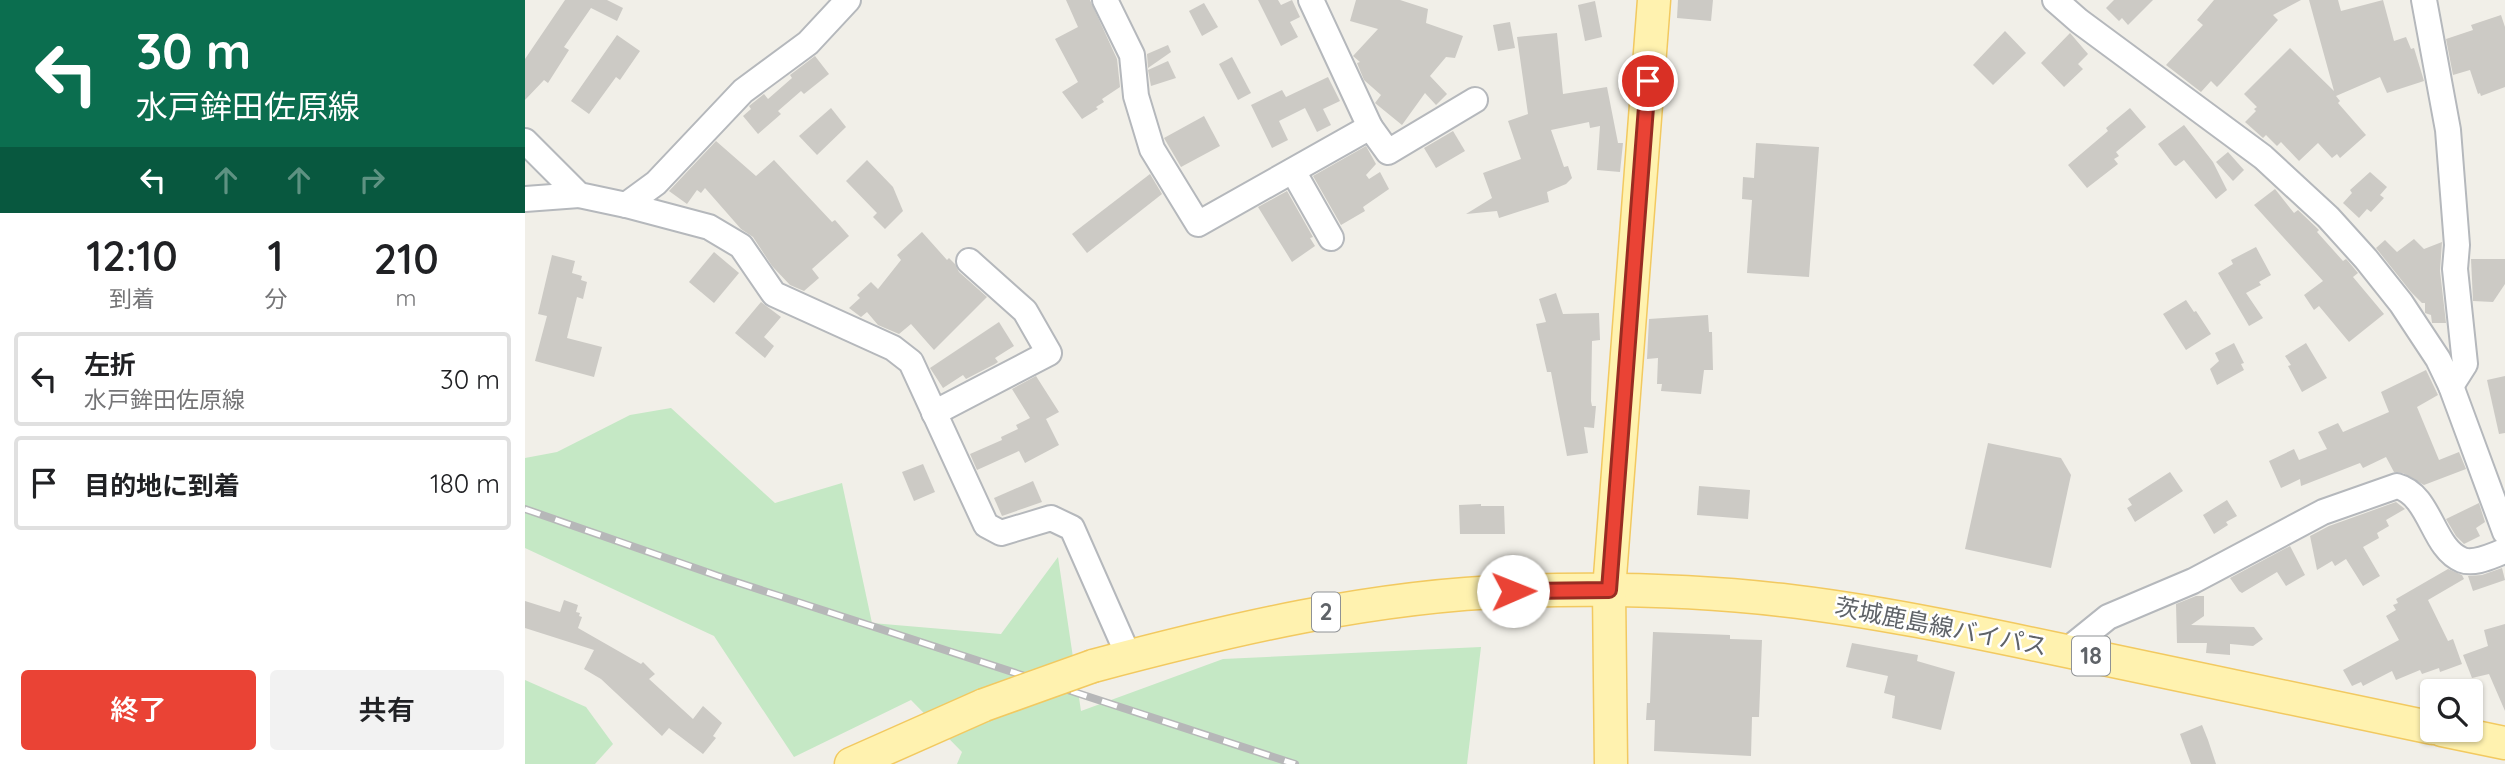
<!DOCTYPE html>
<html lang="ja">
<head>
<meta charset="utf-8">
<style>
	:root { --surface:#fff; --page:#f2f2f2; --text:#202124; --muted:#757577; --line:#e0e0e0; --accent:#ea4335 }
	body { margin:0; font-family:Quicksand,"Noto Sans JP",sans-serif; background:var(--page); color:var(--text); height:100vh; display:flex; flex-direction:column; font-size:26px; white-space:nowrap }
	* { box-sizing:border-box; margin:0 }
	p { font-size:23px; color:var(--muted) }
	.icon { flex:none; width:38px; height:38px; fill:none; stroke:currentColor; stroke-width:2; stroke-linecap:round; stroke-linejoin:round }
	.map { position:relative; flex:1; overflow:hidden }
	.drawer { display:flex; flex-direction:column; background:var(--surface); width:525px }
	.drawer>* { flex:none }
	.banner { background:#0b6e4f; color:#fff; overflow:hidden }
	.fabs { position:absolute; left:1895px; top:679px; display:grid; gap:14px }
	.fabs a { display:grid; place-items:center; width:63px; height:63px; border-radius:7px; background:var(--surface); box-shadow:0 2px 5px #0004; font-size:35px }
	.pin { position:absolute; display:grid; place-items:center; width:60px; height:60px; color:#fff; margin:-30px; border:4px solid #fff; border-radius:50%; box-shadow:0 2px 7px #0007 }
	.me { position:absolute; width:77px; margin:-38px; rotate:89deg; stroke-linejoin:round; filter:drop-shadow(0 0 5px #0008) }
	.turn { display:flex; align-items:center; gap:24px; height:147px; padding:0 21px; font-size:32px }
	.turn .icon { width:91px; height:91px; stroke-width:2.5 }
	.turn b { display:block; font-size:49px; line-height:60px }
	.lanes { display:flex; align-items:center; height:66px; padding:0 21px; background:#0003; justify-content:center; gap:35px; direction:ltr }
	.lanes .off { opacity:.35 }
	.eta { display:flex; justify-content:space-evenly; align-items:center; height:119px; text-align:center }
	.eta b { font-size:42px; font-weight:600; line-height:49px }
	.primary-button { display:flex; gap:14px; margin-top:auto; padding:14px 21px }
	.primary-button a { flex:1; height:80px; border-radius:7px; background:var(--accent); color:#fff; font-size:28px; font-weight:600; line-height:80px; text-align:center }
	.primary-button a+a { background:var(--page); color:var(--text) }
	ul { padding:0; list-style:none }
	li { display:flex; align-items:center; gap:21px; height:94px; margin:0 14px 10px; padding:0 7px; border:4px solid var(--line); border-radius:7px }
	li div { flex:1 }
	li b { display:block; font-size:26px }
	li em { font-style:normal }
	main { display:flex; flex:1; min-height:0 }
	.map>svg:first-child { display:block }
	.green { fill:#c5e8c5 }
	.building { fill:#cccac5 }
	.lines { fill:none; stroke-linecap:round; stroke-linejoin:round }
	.minor-casing { stroke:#b5b8bc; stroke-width:28 }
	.major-casing { stroke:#f2c960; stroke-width:35 }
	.minor { stroke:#fff; stroke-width:24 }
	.major { stroke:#fff2af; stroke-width:32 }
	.rail-casing { stroke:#b6b7b8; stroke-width:8 }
	.rail { stroke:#fff; stroke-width:5; stroke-dasharray:16; stroke-linecap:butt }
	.major-bridge-casing { stroke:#f2c960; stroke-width:35; stroke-linecap:butt }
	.major-bridge { stroke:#fff2af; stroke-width:32 }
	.route-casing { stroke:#982c22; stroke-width:18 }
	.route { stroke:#ea4335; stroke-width:12 }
	.labels { text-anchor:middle; stroke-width:5; stroke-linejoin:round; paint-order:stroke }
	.shield { fill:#fff; stroke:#8f9295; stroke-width:2 }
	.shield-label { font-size:23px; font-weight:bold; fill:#5f6368 }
	.street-label { font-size:24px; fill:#5f6368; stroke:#fff }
</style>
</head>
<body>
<main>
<section class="drawer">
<div class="banner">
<div class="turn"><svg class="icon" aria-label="left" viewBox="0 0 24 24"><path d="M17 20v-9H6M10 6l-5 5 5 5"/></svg><div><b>30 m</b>水戸鉾田佐原線</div></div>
<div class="lanes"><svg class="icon" aria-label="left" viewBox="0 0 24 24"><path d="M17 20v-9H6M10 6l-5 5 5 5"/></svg><svg class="icon off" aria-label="ahead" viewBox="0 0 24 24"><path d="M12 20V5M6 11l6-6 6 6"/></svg><svg class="icon off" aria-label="ahead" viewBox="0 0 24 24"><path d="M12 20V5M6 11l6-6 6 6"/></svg><svg class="icon off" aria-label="right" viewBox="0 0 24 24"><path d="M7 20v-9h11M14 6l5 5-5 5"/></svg></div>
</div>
<div class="eta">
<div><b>12:10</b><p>到着</p></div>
<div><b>1</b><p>分</p></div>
<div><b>210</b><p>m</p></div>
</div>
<ul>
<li><svg class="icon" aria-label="left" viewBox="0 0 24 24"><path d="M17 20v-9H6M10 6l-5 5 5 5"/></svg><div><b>左折</b><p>水戸鉾田佐原線</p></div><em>30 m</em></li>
<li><svg class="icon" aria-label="arrive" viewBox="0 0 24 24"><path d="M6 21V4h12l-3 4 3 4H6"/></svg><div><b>目的地に到着</b></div><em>180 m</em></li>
</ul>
<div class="primary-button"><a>終了</a><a>共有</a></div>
</section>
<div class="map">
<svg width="1980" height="764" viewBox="0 0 1980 764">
	<rect width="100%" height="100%" fill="#f1efe8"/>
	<g class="green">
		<polygon points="146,408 250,503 317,483 347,623 476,634 533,557 556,711 698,659 956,647 942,764 432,764 437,752 386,700 269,757 189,636 0,548 0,458 32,452 105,415"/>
		<polygon points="0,680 61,707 88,744 70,764 0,764"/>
	</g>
	<g class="building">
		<polygon points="40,0 82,0 98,8 92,21 66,8 39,47 44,50 23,83 19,80 0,100 0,59"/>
		<polygon points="541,0 565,0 592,59 595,87 577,99 579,102 571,107 573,109 557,119 537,92 553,82 530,39 553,27"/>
		<polygon points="733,0 753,0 756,5 767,0 775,17 765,22 773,37 756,46"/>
		<polygon points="831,0 875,0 903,9 901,23 938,36 930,58 921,57 905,76 922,94 911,105 900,93 877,125 850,103 856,95 839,80 832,63 835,62 828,56 853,29 825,21"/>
		<polygon points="1153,0 1188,0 1186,21 1152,18"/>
		<polygon points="1589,0 1628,0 1603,25 1597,18 1594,21 1581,8"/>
		<polygon points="1689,0 1776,0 1748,15 1753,20 1696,83 1692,87 1686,81 1676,92 1641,65 1678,25 1672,20"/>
		<polygon points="1784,0 1813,0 1816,11 1858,0 1869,41 1881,37 1886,49 1889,48 1899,81 1862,93 1855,77 1811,96 1815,101 1813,103 1841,135 1815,158 1812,154 1807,158 1793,143 1774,161 1756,142 1752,146 1741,135 1738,138 1720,122 1731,111 1729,109 1732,107 1719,94 1765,48 1809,91"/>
		<polygon points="1070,1 1077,37 1060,41 1053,5"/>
		<polygon points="679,3 693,27 677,36 664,11"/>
		<polygon points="1976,15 1980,27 1980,87 1956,96 1955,93 1953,94 1945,70 1928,75 1921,39 1948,30 1946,25"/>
		<polygon points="985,22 990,48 973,51 968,25"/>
		<polygon points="1480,31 1501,53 1468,85 1448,65"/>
		<polygon points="1032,33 1038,94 1082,87 1093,143 1098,143 1095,172 1072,170 1075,126 1065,128 1064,122 1026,130 1039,167 1043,166 1047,178 1041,184 1022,192 1024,202 974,218 972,211 941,214 967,198 958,173 996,159 983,121 1003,114 992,37"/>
		<polygon points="1545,33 1563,54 1553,64 1558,69 1539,87 1516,63"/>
		<polygon points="92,35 115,51 95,80 91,77 64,114 46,101"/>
		<polygon points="643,45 646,52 623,68 622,54"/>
		<polygon points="290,56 304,74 279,94 276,91 253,111 256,114 233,134 218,116 226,109 224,106 239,94 243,99 267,78 265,75"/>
		<polygon points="707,57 726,93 713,100 694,64"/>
		<polygon points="643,61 651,78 626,86 623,70"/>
		<polygon points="803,77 815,101 798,109 806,125 792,132 780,108 754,121 763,140 747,148 726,105 757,90 761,97"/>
		<polygon points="306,108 321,127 292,155 274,136"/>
		<polygon points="1605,108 1621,127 1591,152 1594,156 1589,159 1593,164 1562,188 1543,165 1583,131 1581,128"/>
		<polygon points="679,116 695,146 656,167 639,138"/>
		<polygon points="1659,125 1688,162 1702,190 1691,199 1659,160 1651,166 1649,165 1633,144"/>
		<polygon points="928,131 940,151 911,168 899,148"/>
		<polygon points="191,141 231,176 249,160 307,222 310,220 324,236 287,269 294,278 279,291 265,285 247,266 228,237 216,229 180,188 176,193 172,190 162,204 144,191"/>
		<polygon points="1231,143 1294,147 1284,277 1222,273 1227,200 1217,199 1218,177 1229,178"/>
		<polygon points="841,146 851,164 841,175 844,179 855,172 864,189 838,207 840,211 816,225 788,176"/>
		<polygon points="1703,152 1719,170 1708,181 1691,162"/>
		<polygon points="342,160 368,187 378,211 360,229 348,217 352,213 321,181"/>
		<polygon points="1845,172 1862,187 1855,195 1859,198 1846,212 1842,209 1834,218 1818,203 1827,193 1825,190"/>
		<polygon points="625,174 637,194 562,253 547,234"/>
		<polygon points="1750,189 1769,213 1773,210 1794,230 1792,232 1818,261 1821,259 1823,261 1833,273 1828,277 1859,314 1824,342 1794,306 1789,310 1779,295 1798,281 1729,205"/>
		<polygon points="762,191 788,237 785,238 790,246 767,262 733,207"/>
		<polygon points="397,232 422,260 424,258 430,264 434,272 462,297 409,350 386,324 374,334 353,325 342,312 336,317 324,308 335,298 332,295 346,282 353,289 376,260 372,255"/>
		<polygon points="1889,239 1899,249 1917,242 1915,271 1921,323 1907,323 1906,315 1900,313 1900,303 1897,303 1886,292 1851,248 1860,240 1872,252"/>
		<polygon points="1731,247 1746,275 1734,282 1736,285 1721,293 1738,318 1724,326 1693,273 1708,264 1706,260"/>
		<polygon points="189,252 214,273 189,303 164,282"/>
		<polygon points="27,255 50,261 47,273 57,276 56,280 62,282 58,299 52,297 42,338 77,347 69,377 10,361 22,316 13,314"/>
		<polygon points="1946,259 1980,259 1980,284 1968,302 1948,301"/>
		<polygon points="1031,293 1038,314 1074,313 1075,340 1067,341 1066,401 1067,406 1071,406 1069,428 1059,427 1063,453 1042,456 1026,372 1022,372 1011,324 1021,322 1014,299"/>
		<polygon points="1661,300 1669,312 1671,311 1686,334 1661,350 1638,314"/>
		<polygon points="236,302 256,317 239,337 249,346 240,358 210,333"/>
		<polygon points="1183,315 1184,332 1187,332 1188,370 1179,370 1176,394 1136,391 1137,384 1132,384 1133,358 1122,359 1124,319"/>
		<polygon points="474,322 489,346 470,358 473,362 470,364 441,379 438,375 418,388 405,368"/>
		<polygon points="1709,343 1719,363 1716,364 1719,370 1692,385 1685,369 1694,361 1690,353"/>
		<polygon points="1781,343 1802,378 1777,392 1763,366 1766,365 1760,356"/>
		<polygon points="1901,370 1913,395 1892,407 1914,460 1934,452 1941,469 1899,485 1878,473 1869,472 1861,457 1838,468 1835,463 1776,486 1775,479 1756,488 1744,461 1769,449 1774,460 1802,449 1793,432 1813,423 1818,432 1864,412 1856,392"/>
		<polygon points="511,376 534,412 521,419 534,445 500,463 494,451 452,470 445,454 477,440 476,437 493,429 491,425 505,418 487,389"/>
		<polygon points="1980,376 1980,433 1974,434 1962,380"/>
		<polygon points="1463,443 1536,458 1546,475 1526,568 1440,549"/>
		<polygon points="398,464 410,492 389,501 377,472"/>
		<polygon points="1645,472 1658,491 1610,522 1602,508 1607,505 1603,499"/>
		<polygon points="508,481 517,502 477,516 469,498"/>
		<polygon points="1174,486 1225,490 1223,519 1172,515"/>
		<polygon points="1702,500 1712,516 1701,522 1703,525 1689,534 1678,515"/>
		<polygon points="1871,502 1880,509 1861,520 1864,526 1852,533 1854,538 1838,547 1855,576 1838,586 1821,559 1810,566 1807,561 1792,570 1785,536 1804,526"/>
		<polygon points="1954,503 1960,522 1951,528 1955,536 1939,544 1931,536 1921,519"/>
		<polygon points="956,504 956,506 979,506 980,534 935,534 934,505"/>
		<polygon points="1765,546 1780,575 1761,586 1752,572 1717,593 1714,591 1705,578"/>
		<polygon points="1977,568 1980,580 1948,591 1943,576 1957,575"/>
		<polygon points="1923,569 1937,575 1939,579 1903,600 1923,641 1928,639 1937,664 1915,672 1914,668 1897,674 1895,670 1871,680 1867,671 1838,686 1836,682 1827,686 1818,670 1874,640 1861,616 1871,610 1868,605 1873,603 1871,599"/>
		<polygon points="1671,596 1679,596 1679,616 1666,625 1729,627 1738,639 1728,646 1705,644 1705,655 1681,653 1682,643 1652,643 1651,604"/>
		<polygon points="39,600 53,605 51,612 55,613 54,616 57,617 53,628 116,664 118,662 130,674 124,679 168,719 178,706 197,723 188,736 191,738 178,754 144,728 137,736 76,679 59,669 69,650 0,628 0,601 35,612"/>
		<polygon points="1980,624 1980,711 1964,674 1947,678 1938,655 1963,646 1959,630"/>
		<polygon points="1128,632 1205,635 1205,639 1237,640 1234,717 1227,717 1226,756 1129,751 1130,720 1121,720 1122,703 1125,703"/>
		<polygon points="1327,643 1393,655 1392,661 1430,672 1416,730 1367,718 1370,696 1359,693 1363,676 1321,667"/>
		<polygon points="1677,725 1683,740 1691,764 1666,764 1655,734"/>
	</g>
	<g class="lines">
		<g class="minor-casing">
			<g id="minor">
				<polyline points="580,0 607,55 611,96 627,149 673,224 845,127 786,0"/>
				<polyline points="1530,0 1554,21 1738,157 1803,217 1841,259 1876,303 1913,359 1926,386 1980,532"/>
				<polyline points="1899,0 1923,130 1932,245 1930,269 1940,364 1926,386"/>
				<polyline points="845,127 863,152 950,100"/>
				<polyline points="0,141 54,195 101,205 131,183 218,91 283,43 323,0"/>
				<polyline points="768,171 806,238"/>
				<polyline points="0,199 54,195"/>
				<polyline points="101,205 184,227 216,246 249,294 368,348 386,362 461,525 476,533 526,518 547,528 604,657"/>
				<polyline points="409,413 524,353 500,311 444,261"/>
				<path d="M1541,651L1583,617L1668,581L1798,512L1872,486C1906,495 1907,548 1937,560C1950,565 1968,555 1980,551"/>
			</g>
		</g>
		<g class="major-casing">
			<g id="major">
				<path d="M568,666C707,629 847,596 991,591C1079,588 1170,590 1257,600C1360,612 1459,634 1560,655C1676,680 1792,704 1908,728"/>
				<polyline points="1917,730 1980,743"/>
				<polyline points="326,764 459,705"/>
				<polyline points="1086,764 1084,590 1129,0"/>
			</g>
		</g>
		<use href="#minor" class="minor"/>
		<use href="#major" class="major"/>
		<g class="rail-casing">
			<polyline id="rail" points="0,509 193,576 770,764"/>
		</g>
		<use href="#rail" class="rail"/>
		<g class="major-bridge-casing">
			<polyline id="major-bridge" points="459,705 568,666"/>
		</g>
		<use href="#major-bridge" class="major-bridge"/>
	</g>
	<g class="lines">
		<g class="route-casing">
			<polyline id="route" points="988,591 1084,590 1123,81"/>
		</g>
		<use href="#route" class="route"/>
	</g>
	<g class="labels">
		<g class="shield">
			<rect x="787" y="592.5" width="28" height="39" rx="5"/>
			<rect x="1547" y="636.5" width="38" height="39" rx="5"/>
		</g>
		<g class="shield-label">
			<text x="801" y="620">2</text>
			<text x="1566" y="664">18</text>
		</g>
		<g class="street-label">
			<text transform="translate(1416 627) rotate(11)" y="8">茨城鹿島線バイパス</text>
		</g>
	</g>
</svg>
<div class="fabs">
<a><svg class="icon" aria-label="search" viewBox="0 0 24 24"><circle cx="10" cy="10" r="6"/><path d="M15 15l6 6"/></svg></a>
</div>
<div class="pin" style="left:1123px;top:81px;background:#d93025"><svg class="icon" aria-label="arrive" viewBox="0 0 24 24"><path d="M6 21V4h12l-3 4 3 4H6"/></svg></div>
<svg class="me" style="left:988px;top:591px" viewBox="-20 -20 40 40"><circle r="19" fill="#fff"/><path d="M0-13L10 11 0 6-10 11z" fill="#ea4335"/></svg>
</div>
</main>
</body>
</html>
